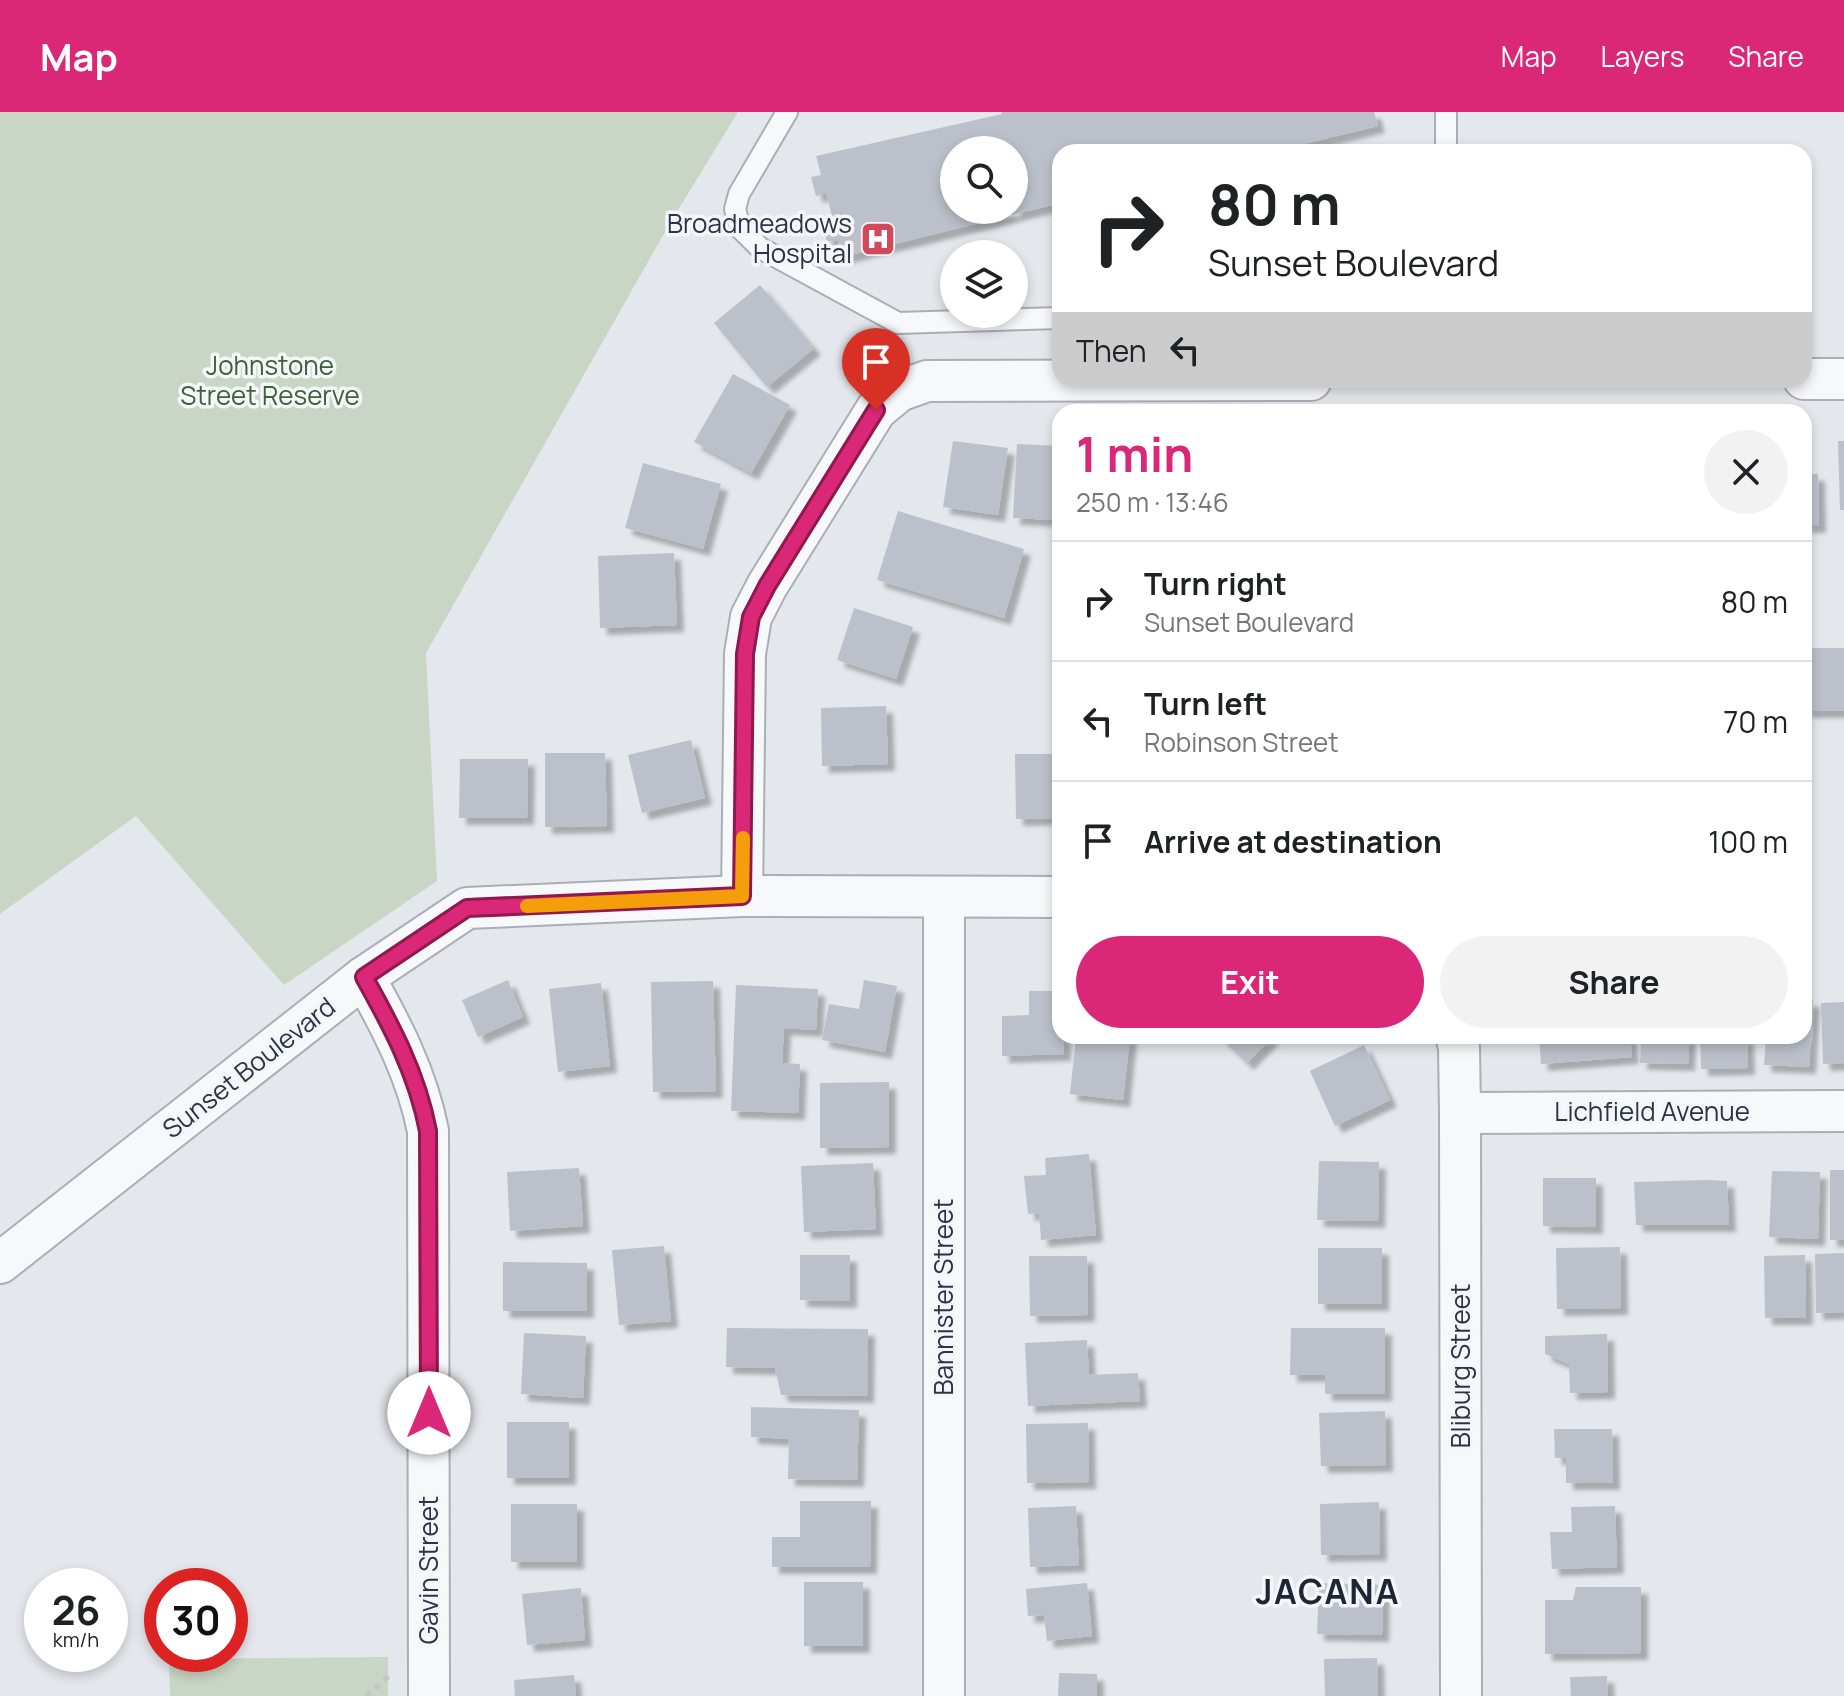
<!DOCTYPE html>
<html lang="en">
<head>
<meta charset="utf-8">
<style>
	:root { --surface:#fff; --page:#f2f2f2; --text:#202124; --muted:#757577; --line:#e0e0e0; --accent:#db2777 }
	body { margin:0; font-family:Manrope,sans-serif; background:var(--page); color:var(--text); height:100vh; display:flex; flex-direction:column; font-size:30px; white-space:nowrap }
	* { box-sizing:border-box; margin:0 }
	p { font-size:26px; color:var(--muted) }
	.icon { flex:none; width:44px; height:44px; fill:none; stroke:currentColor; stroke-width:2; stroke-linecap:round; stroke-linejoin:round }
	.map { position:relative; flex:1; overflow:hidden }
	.details { position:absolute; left:1052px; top:292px; width:760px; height:640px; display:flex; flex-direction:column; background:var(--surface); border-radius:24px; box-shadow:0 4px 12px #0003 }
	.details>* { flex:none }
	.guide { position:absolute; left:1052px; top:32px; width:760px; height:244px; border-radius:24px; box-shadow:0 4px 12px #0003; background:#fff; color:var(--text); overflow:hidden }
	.fabs { position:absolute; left:940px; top:24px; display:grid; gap:16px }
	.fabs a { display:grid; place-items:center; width:88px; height:88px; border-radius:50%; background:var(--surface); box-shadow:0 4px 12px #0003; font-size:40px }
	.speed { position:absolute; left:24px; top:1456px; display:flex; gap:16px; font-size:40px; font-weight:700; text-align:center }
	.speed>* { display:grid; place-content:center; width:104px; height:104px; border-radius:50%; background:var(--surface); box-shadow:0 4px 12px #0003; line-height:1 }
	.speed small { font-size:20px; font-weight:400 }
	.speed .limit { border:12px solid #d22; background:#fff; color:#111 }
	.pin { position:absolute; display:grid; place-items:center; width:68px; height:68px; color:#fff; margin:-82px -34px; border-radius:50% 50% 50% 0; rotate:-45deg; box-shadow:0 0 8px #0007 }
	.pin .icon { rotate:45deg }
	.me { position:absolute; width:88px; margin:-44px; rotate:0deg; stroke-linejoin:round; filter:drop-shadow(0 0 6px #0008) }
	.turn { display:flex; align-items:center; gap:28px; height:168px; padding:0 24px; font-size:36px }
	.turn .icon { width:104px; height:104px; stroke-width:2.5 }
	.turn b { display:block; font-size:56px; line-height:68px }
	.then { display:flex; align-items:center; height:76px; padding:0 24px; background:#0003; gap:16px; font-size:30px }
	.round { display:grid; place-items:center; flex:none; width:84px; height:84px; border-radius:42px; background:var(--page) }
	.headline { display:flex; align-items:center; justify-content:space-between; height:136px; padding:0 24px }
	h1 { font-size:48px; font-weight:700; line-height:60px; color:var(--accent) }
	.button { display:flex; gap:16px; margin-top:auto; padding:16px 24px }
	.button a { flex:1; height:92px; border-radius:48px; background:var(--accent); color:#fff; font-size:32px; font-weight:700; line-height:92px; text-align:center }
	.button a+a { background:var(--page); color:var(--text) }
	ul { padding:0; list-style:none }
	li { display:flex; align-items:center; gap:24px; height:120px; padding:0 24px; border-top:2px solid var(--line) }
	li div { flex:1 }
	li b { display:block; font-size:30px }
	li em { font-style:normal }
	header { display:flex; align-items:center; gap:48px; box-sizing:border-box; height:112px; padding:0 40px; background:var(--accent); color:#fff }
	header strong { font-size:38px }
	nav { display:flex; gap:44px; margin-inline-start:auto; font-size:28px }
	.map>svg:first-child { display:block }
	.green { fill:#c9d6c5 }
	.building { fill:#bbc0ca; fill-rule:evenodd; filter:url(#shadow) }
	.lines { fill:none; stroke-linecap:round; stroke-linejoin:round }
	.service-casing { stroke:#a9aeb7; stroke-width:24 }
	.minor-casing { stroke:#a9aeb7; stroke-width:44 }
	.path { stroke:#c2c5cb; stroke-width:5; stroke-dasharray:6 6; stroke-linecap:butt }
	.service { stroke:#f7f8fa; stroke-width:20 }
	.minor { stroke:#f7f8fa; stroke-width:40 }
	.route-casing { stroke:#8e194d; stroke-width:20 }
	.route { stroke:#db2777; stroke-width:14 }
	.slow { stroke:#f59e0b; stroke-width:14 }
	.labels { text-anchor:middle; stroke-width:7; stroke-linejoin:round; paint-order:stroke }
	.poi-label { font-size:26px; fill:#2b3445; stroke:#f4f6f9; text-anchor:end }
	.park-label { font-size:26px; fill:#3f6138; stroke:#f4f6f9 }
	.street-label { font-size:26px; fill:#2b3445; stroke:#f4f6f9 }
	.district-label { font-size:34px; font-weight:bold; letter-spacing:2px; fill:#1d2536; stroke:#f4f6f9 }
</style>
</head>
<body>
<header>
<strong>Map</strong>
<nav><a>Map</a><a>Layers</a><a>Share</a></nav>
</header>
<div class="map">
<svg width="1844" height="1584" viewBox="0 0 1844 1584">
	<defs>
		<filter id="shadow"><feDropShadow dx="7" dy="7" stdDeviation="2" flood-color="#0004"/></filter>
	</defs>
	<rect width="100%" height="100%" fill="#e4e7ec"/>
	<g class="green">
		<polygon points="0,0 738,0 670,111 426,541 437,769 284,873 136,704 0,802"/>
		<polygon points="388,1545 388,1584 170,1584 169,1547"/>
	</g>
	<g class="building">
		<path d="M1001,0H1374L1378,14L1271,40H1060V91L842,145L838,128L827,130L822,111L833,108L826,81L816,84L811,65L821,63L816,44L1002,2ZM954,38H1014V98H954Z"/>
		<polygon points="760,173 814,236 767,275 714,211"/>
		<polygon points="733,262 790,293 751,361 694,330"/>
		<polygon points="953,329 1008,336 998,403 943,395"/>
		<polygon points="1838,329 1844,329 1844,398 1840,398"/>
		<polygon points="1017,332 1060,334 1060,376 1054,375 1053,408 1013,406"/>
		<polygon points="643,351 721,372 703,437 625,416"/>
		<polygon points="1804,362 1818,362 1819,414 1804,414"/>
		<polygon points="898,399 1024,437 1004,506 877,468"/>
		<polygon points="674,441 677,513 600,516 598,444"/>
		<polygon points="854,496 913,515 896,567 837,548"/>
		<rect x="1804" y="536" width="40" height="63"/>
		<polygon points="886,594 888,652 822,654 821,596"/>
		<polygon points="691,628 705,686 642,701 628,643"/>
		<polygon points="545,641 605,641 607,714 545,715"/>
		<polygon points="1015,642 1060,642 1060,706 1016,707"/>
		<polygon points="460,647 528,647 527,706 459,706"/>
		<polygon points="508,868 523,905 478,925 462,888"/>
		<polygon points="864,868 897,874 885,940 822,928 829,892 859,897"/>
		<polygon points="713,869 716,979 653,980 651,870"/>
		<polygon points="601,871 610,954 558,960 549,877"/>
		<polygon points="736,873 818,877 816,918 784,916 782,951 800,952 798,1001 731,999"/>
		<polygon points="1029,879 1060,879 1060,924 1064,924 1064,942 1002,944 1002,904 1029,903"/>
		<polygon points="1804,888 1813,888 1809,955 1764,953 1766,924 1804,924"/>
		<polygon points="1844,890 1844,951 1823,952 1821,891"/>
		<polygon points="1076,924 1130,924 1123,988 1070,982"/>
		<polygon points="1219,924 1273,924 1247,951"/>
		<polygon points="1539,924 1630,924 1632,945 1541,952"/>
		<polygon points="1641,924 1689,924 1688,952 1640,951"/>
		<polygon points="1700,924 1747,924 1748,956 1701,957"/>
		<polygon points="1364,933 1390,988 1335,1014 1310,959"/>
		<polygon points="889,970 889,1035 820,1036 820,971"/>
		<polygon points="1089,1042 1096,1123 1041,1128 1039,1101 1028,1102 1024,1064 1046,1063 1045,1046"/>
		<polygon points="1319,1049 1379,1050 1378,1109 1317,1108"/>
		<polygon points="873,1051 876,1117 804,1120 801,1054"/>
		<polygon points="579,1056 583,1114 510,1119 507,1060"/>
		<rect x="1830" y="1058" width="14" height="70"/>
		<polygon points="1772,1059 1820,1060 1818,1127 1769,1125"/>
		<polygon points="1543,1066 1596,1066 1596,1115 1543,1114"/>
		<polygon points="1707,1068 1727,1069 1729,1113 1636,1113 1634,1070"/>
		<polygon points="664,1134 671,1209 619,1213 612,1138"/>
		<polygon points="1620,1135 1621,1196 1557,1197 1556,1136"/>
		<rect x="1318" y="1136" width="64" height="56"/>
		<polygon points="1844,1141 1844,1200 1816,1201 1815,1142"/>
		<polygon points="800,1143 850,1143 850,1189 800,1188"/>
		<polygon points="1805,1143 1806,1206 1765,1206 1764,1144"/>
		<polygon points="1029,1144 1087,1144 1088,1203 1030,1204"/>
		<polygon points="503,1150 587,1151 587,1199 503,1199"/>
		<polygon points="727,1216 868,1217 867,1284 781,1283 775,1256 726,1255"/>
		<polygon points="1291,1216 1385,1216 1385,1282 1325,1282 1325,1263 1290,1263"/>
		<polygon points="524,1221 586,1224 583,1286 521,1282"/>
		<polygon points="1607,1222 1608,1280 1570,1281 1569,1252 1545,1242 1545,1224"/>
		<polygon points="1087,1228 1089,1263 1138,1261 1140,1289 1028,1294 1025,1231"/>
		<polygon points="751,1295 859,1298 857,1368 788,1367 789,1327 751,1325"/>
		<polygon points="1385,1299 1386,1353 1321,1354 1319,1301"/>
		<rect x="507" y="1310" width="62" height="56"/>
		<polygon points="1088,1311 1089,1370 1027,1371 1026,1312"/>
		<polygon points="1554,1317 1612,1317 1613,1371 1566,1371 1566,1346 1555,1346"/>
		<polygon points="800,1389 871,1389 870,1455 772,1455 772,1425 800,1425"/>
		<polygon points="1379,1390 1380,1442 1321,1443 1320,1392"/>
		<rect x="511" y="1392" width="66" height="58"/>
		<polygon points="1076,1394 1079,1453 1030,1455 1028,1396"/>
		<polygon points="1615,1394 1617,1455 1552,1457 1550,1420 1572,1420 1571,1395"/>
		<rect x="804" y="1470" width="59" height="64"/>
		<polygon points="1087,1471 1092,1524 1047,1529 1044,1503 1028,1504 1026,1477"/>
		<polygon points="1319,1471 1383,1473 1382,1523 1317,1522"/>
		<polygon points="1576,1475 1641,1475 1641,1541 1545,1542 1545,1488 1573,1488"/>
		<polygon points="581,1476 585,1528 527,1533 522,1482"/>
		<polygon points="1377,1546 1378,1584 1325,1584 1324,1547"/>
		<polygon points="1059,1561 1097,1562 1097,1584 1058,1584"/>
		<polygon points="574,1563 576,1584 515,1584 514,1568"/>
		<polygon points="1607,1564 1608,1584 1571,1584 1570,1565"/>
	</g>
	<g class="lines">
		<g class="service-casing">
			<g id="service">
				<polyline points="787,0 739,82 735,97 740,116 760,136 898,211 1060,206"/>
				<polyline points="1446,0 1446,40"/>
			</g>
		</g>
		<g class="minor-casing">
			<g id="minor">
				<polyline points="1804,267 1844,267"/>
				<polyline points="742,784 745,542 751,505 767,474 876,298 899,279 927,269 1311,268"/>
				<polyline points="944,786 944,1584"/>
				<path d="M364,865C392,915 417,963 428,1019L429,1584"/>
				<polyline points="1456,924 1459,935 1460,1001 1461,1584"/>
				<polyline points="1460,1001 1844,999"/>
				<polyline points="0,1151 364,865 467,796 742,784 1060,785"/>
			</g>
		</g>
		<polyline class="path" points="366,1584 392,1561"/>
		<use href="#service" class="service"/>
		<use href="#minor" class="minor"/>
	</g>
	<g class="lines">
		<g class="route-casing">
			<path id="route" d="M429,1301L428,1019C417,962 392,915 364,865L467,796L742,784L745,542L751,505L767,474L876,298"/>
		</g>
		<use href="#route" class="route"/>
		<polyline class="slow" points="527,794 742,784 743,726"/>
	</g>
	<defs>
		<g id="hospital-square" transform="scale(1.8)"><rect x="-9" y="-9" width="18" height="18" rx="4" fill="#d1495b" stroke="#f4f6f9"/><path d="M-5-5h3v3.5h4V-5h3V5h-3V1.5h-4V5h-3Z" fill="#fff"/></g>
	</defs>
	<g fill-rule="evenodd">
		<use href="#hospital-square" x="878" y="127"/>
	</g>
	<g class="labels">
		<g class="poi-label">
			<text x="852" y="121">Broadmeadows<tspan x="852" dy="30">Hospital</tspan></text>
		</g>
		<g class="park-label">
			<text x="270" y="263">Johnstone<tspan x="270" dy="30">Street Reserve</tspan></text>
		</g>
		<g class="street-label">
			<text transform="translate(249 956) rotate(-38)" y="9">Sunset Boulevard</text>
			<text x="1652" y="1009">Lichfield Avenue</text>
			<text transform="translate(944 1185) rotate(-90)" y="9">Bannister Street</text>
			<text transform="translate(1461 1254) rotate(-90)" y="9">Bliburg Street</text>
			<text transform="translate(429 1458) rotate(-90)" y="9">Gavin Street</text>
		</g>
		<g class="district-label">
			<text x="1328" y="1492">JACANA</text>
		</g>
	</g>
</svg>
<div class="fabs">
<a><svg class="icon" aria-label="search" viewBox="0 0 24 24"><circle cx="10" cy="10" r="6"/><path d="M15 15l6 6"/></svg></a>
<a><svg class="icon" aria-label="layers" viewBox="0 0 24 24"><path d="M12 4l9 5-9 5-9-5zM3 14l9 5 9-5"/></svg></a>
</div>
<div class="speed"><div>26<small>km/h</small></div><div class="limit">30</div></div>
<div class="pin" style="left:876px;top:298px;background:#d93025"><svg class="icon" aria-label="arrive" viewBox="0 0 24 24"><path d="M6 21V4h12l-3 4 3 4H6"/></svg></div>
<svg class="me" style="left:429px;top:1301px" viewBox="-20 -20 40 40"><circle r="19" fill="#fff"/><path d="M0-13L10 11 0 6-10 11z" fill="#db2777"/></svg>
<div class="guide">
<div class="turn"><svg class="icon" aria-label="right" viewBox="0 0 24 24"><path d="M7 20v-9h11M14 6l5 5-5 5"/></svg><div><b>80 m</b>Sunset Boulevard</div></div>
<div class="then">Then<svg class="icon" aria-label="left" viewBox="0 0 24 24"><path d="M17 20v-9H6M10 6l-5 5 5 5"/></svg></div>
</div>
<section class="details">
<div class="headline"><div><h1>1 min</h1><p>250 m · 13:46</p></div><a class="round"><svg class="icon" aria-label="close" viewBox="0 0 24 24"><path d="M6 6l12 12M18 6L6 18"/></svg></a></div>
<ul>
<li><svg class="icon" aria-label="right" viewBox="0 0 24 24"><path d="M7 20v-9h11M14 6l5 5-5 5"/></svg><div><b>Turn right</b><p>Sunset Boulevard</p></div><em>80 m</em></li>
<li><svg class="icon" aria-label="left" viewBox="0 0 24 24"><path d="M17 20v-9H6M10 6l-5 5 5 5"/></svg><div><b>Turn left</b><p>Robinson Street</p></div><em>70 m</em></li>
<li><svg class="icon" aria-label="arrive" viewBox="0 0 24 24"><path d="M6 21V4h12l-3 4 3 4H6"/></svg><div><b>Arrive at destination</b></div><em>100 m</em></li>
</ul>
<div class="button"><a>Exit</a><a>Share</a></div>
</section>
</div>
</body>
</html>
